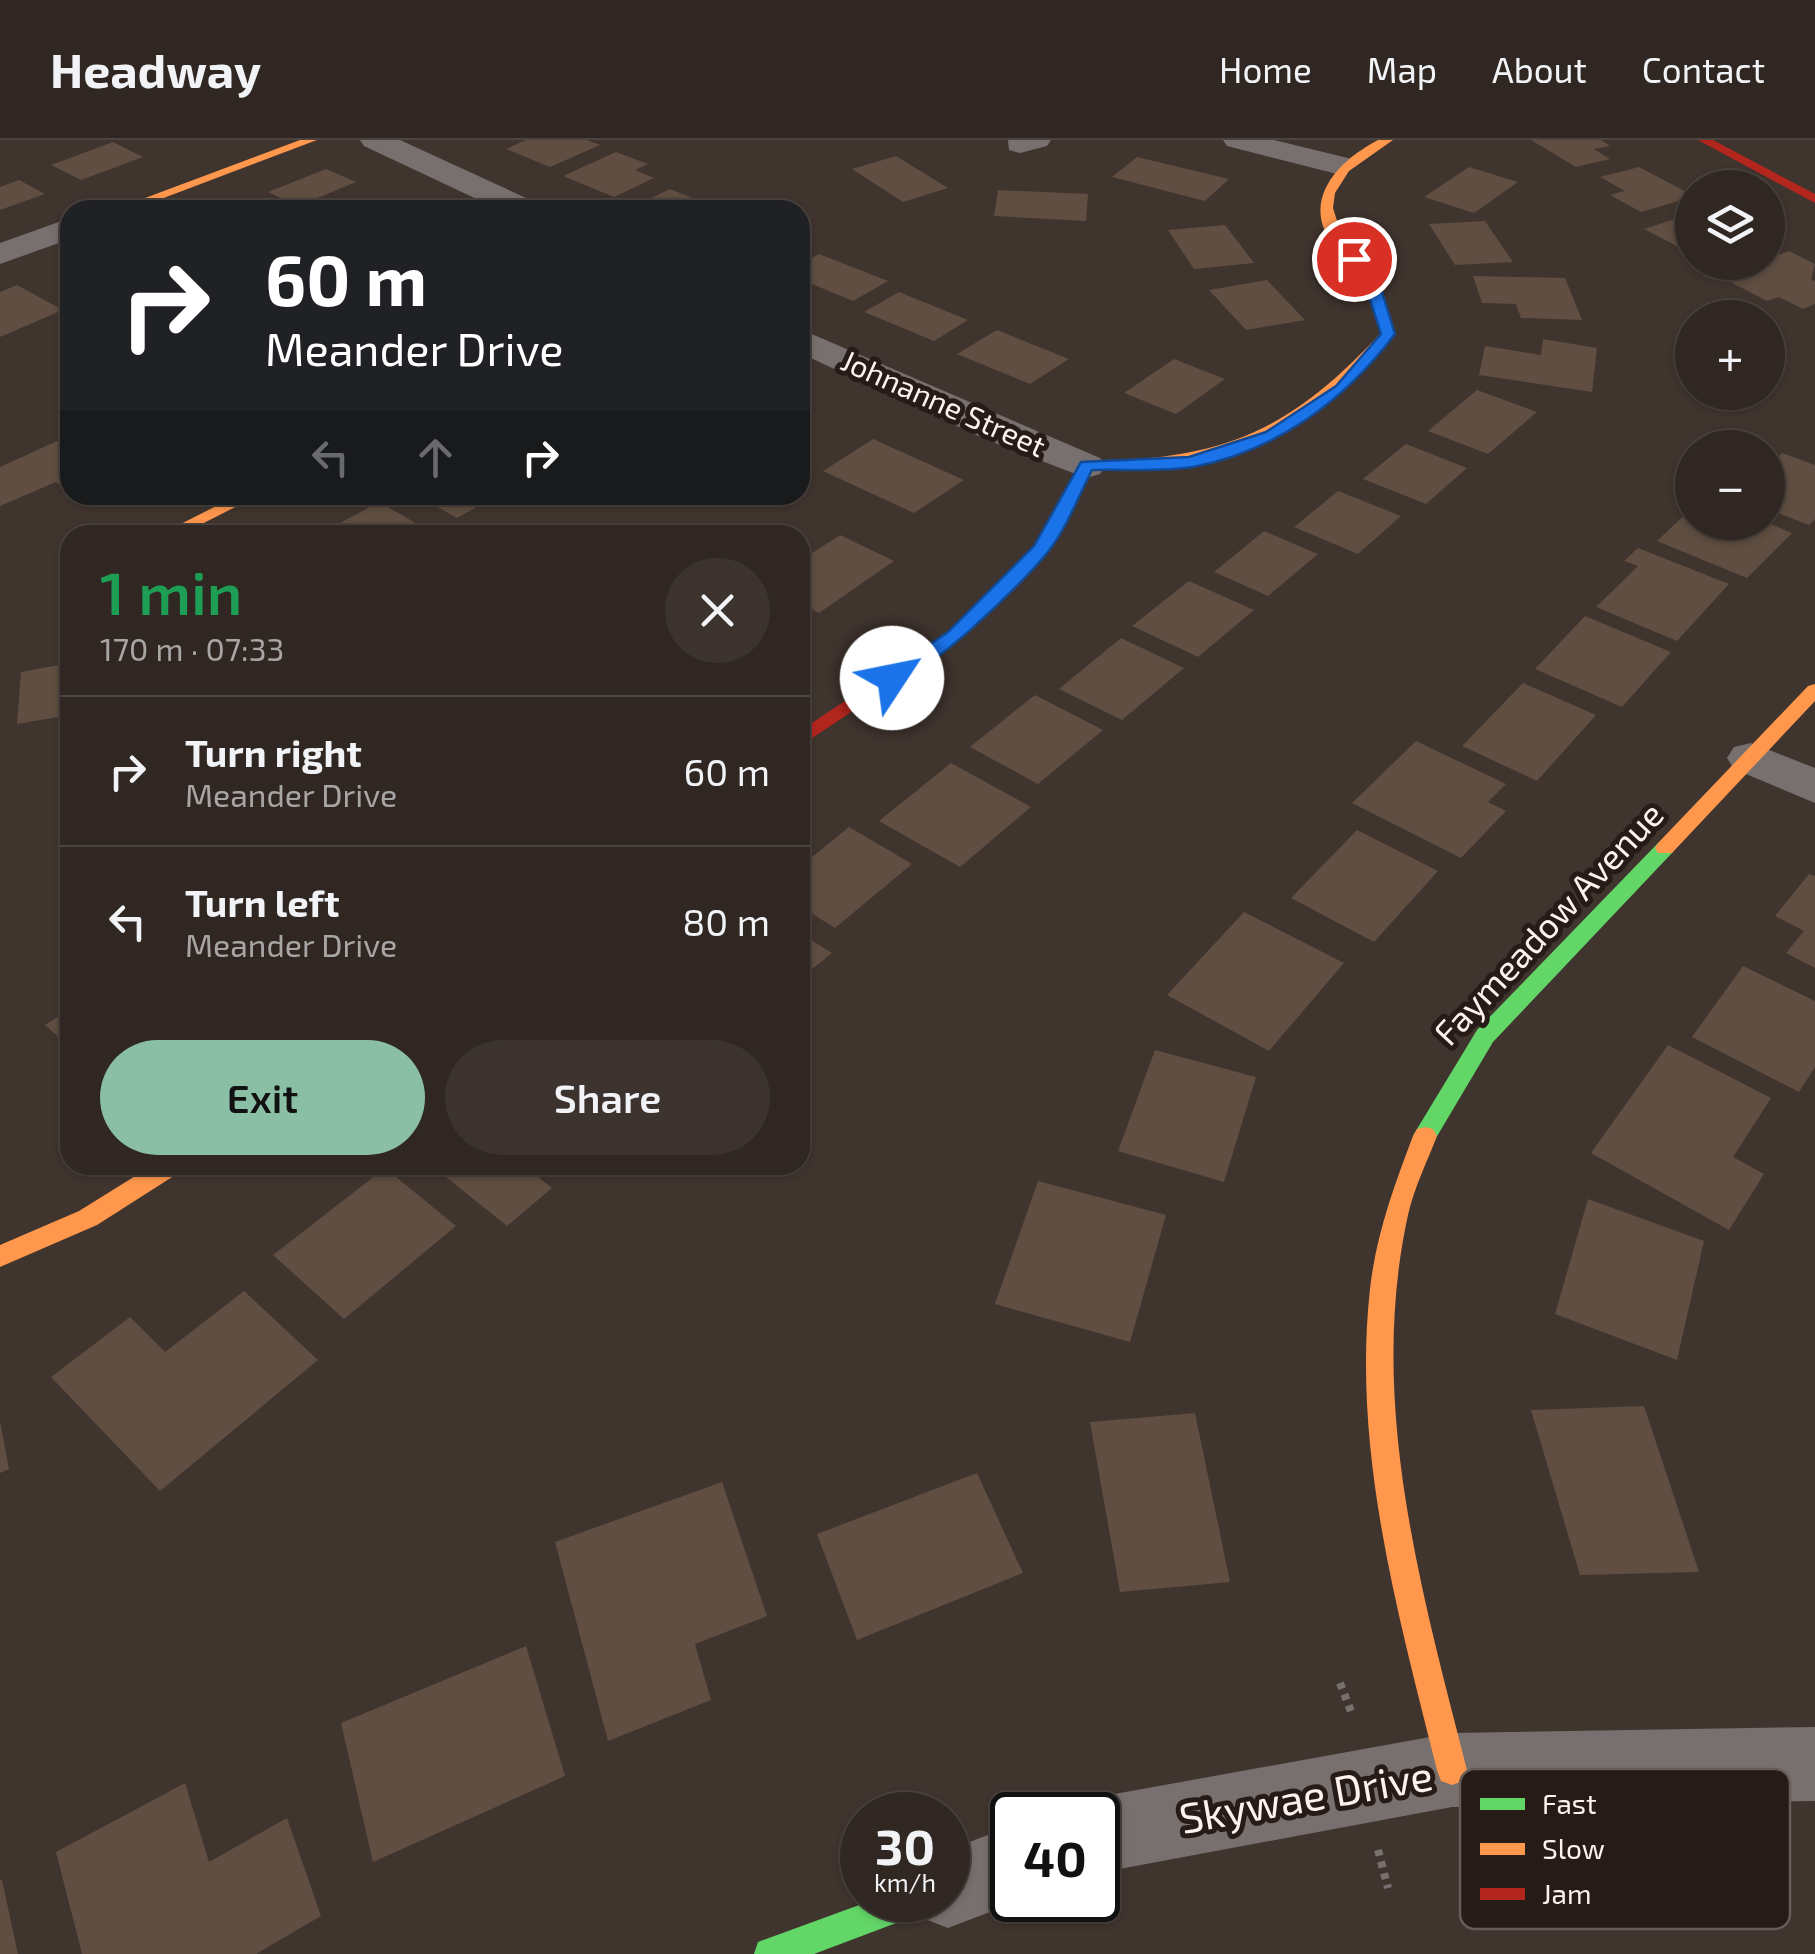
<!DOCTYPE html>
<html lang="en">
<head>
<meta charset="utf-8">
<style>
	:root { --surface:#302722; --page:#3c332f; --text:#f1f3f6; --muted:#a8a5a5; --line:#4b4440; --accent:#8abfa5 }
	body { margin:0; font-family:"Exo 2",sans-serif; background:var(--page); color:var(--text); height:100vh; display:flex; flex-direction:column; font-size:38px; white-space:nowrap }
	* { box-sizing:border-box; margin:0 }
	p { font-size:32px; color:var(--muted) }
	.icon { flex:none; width:55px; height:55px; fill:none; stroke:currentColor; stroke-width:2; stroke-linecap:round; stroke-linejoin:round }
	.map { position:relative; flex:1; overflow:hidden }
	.panel { position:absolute; left:60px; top:385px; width:750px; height:650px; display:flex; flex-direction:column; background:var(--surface); border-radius:30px; box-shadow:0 2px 8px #0004,0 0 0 2px var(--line) }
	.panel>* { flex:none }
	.banner { position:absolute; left:60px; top:60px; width:750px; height:305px; border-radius:30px; box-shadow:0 2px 8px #0004,0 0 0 2px var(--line); background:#202124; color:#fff; overflow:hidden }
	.buttons { position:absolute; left:1675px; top:30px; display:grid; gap:20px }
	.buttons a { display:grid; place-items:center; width:110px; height:110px; border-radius:50%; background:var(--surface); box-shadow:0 2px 8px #0004,0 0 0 2px var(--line); font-size:50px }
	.speed { position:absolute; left:840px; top:1652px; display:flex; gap:20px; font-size:50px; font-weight:700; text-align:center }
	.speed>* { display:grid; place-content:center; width:130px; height:130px; border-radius:50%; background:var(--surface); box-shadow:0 2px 8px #0004,0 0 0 2px var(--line); line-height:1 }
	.speed small { font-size:25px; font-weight:400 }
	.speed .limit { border:5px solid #111; border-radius:15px; background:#fff; color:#111 }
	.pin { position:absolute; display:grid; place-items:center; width:85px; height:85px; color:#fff; margin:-42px; border:5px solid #fff; border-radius:50%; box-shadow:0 2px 10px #0007 }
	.me { position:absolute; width:110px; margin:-55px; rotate:56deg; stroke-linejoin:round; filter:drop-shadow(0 0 8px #0008) }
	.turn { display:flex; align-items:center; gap:35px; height:210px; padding:0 40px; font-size:45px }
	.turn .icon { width:130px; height:130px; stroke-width:2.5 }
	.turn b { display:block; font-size:70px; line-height:85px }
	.lanes { display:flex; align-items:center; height:95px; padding:0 40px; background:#0003; justify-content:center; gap:50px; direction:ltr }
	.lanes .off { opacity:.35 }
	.round { display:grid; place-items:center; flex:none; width:105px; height:105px; border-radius:52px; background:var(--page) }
	.head { display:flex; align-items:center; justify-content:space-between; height:170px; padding:0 40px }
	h1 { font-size:60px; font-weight:600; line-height:75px; color:#1e9e55 }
	.primary-button { display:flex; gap:20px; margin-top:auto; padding:20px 40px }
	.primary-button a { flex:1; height:115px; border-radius:60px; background:var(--accent); color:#111; font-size:40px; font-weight:600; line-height:115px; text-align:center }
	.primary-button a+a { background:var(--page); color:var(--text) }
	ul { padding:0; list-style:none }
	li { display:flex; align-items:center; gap:30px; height:150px; padding:0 40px; border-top:2px solid var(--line) }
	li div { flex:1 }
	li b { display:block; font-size:38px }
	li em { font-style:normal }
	header { display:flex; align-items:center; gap:60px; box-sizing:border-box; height:140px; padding:0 50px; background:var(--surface); border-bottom:2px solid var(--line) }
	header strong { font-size:48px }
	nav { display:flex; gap:55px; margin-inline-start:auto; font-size:35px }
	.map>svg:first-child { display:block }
	.building { fill:#5f4e41 }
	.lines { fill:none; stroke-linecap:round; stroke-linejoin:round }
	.path { stroke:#77706f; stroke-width:8; stroke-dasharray:6 6; stroke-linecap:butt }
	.street { fill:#77706f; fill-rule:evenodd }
	.fast { fill:#63d668; fill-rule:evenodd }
	.slow { fill:#ff974d; fill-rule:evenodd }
	.jam { fill:#b3261e; fill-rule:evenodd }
	.route { fill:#1a73e8; stroke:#114b97; stroke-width:2.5 }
	.labels { text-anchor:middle; stroke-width:10; stroke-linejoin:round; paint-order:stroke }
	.far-street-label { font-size:30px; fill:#fef2ed; stroke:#261b17 }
	.street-label { font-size:35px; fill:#fef2ed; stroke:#261b17 }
	.near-street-label { font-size:42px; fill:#fef2ed; stroke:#261b17 }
	.key { fill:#261b17; stroke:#675c57; stroke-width:2.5 }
	.key-label { font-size:28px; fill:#fef2ed }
</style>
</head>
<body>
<header>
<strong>Headway</strong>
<nav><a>Home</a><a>Map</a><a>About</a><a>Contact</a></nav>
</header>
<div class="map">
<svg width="1815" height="1814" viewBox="0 0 1815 1814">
	<rect width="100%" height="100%" fill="#40342e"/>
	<g class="building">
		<polygon points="526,0 587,0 600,5 550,27 506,9"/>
		<polygon points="1531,0 1601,0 1610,6 1594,9 1610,19 1576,27"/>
		<polygon points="113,2 143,17 81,40 51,25"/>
		<polygon points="616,12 648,24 635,30 654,38 614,57 563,36"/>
		<polygon points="896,16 948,48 903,62 852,29"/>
		<polygon points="1137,17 1229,39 1205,61 1112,37"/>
		<polygon points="1469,27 1518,42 1474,73 1424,57"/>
		<polygon points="1639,27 1692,55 1692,57 1641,72 1610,55 1625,51 1600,37"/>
		<polygon points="326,29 356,42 298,66 268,52"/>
		<polygon points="19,40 45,54 0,70 0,47"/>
		<polygon points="670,49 722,70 633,67"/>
		<polygon points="998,50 1088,54 1086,81 994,76"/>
		<polygon points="1687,75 1692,77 1692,114 1644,89"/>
		<polygon points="1485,81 1513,122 1455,125 1429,84"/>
		<polygon points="1225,85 1254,123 1194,129 1168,90"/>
		<polygon points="1789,111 1815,124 1811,139 1815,141 1815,164 1803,169 1779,157 1767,161 1719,136"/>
		<polygon points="819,114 888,141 853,161 800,139 800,124"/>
		<polygon points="1473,136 1565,138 1582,180 1521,178 1516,164 1482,163"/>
		<polygon points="1267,140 1305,180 1246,190 1209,150"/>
		<polygon points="17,145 63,170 0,197 0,152"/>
		<polygon points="899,152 968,180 934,201 864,172"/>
		<polygon points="997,190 1069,219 1030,244 957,214"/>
		<polygon points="1543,199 1597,208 1592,252 1479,235 1485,206 1541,215"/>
		<polygon points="1174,219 1225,239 1176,274 1124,253"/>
		<polygon points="1477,250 1537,272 1488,314 1428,291"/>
		<polygon points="873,299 964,340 914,373 823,331"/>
		<polygon points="57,301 70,309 70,352 56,342 0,366 0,327"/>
		<polygon points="1406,304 1467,328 1426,364 1363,339"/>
		<polygon points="1782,313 1815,325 1815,379 1809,385 1768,369 1768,327"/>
		<polygon points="1338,351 1401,376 1358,414 1294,387"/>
		<polygon points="416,355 498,355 457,378"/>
		<polygon points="379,362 428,390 420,395 318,395"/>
		<polygon points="1692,368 1692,382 1765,382 1792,393 1747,438 1657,401"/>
		<polygon points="1264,391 1318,414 1268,456 1214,432"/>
		<polygon points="840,395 894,421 819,473 800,463 800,421"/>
		<polygon points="1638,408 1729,444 1677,501 1596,467 1638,426 1624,421"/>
		<polygon points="1189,441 1254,470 1198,517 1132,486"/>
		<polygon points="1585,476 1671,512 1622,567 1535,529"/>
		<polygon points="1121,498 1184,528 1122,580 1059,549"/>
		<polygon points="70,523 70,575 17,584 21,532"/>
		<polygon points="1523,543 1596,575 1537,641 1462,606"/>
		<polygon points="1035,555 1103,590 1038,644 970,607"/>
		<polygon points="1416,601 1506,644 1488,662 1506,671 1461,718 1352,663"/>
		<polygon points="951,623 1031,667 960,727 879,681"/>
		<polygon points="849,687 912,724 835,788 800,766 800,727"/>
		<polygon points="1357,690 1438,731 1374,802 1291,758"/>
		<polygon points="1809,734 1815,736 1815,828 1786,813 1804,791 1775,776"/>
		<polygon points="1244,772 1344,823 1269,911 1167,855"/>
		<polygon points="800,793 832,813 800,839"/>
		<polygon points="1743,826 1815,861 1815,927 1799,952 1692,897"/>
		<polygon points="70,869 70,907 45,885"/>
		<polygon points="1668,905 1771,958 1733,1017 1764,1034 1729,1090 1591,1013"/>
		<polygon points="1155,910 1256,937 1224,1042 1118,1011"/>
		<polygon points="431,1025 533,1025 528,1029 552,1048 507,1086"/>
		<polygon points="385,1028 456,1086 344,1179 273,1115"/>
		<polygon points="1038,1041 1166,1075 1130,1202 995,1164"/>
		<polygon points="1588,1059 1704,1101 1677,1220 1555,1174"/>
		<polygon points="244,1151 318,1220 160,1351 51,1237 130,1177 165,1212"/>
		<polygon points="1644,1266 1699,1432 1580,1435 1531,1270"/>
		<polygon points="1195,1273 1230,1442 1120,1452 1090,1282"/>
		<polygon points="0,1281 9,1329 0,1333"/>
		<polygon points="977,1333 1023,1433 857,1500 817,1394"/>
		<polygon points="722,1342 767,1476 695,1504 711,1560 608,1601 555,1402"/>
		<polygon points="526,1506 565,1636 373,1722 341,1583"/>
		<polygon points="185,1643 209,1722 287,1678 321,1776 256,1814 82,1814 56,1712"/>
		<polygon points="0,1740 2,1740 18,1814 0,1814"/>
	</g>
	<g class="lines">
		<g class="path">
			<polyline points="1340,1543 1352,1574"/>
			<polyline points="1378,1710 1388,1748"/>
		</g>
		<g class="street">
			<polygon points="360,0 400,0 537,63 542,70 500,70 364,6"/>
			<polygon points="1008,0 1051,0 1047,6 1020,13 1009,10"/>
			<polygon points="1223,0 1274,0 1352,19 1356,26 1341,35 1227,6"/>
			<polygon points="70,78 70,99 0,124 0,103"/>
			<polygon points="800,189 1100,318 1106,326 1100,334 1086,338 985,299 800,213"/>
			<polygon points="1751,603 1815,628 1815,663 1734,629 1727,618 1734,607"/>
			<polygon points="1815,1587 1815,1661 1452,1667 1098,1733 1098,1675 1068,1675 1071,1668 1098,1657 1452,1593"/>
			<polygon points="1012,1686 1012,1760 1021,1760 948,1788 920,1777 913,1760 948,1760 948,1710"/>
		</g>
		<g class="fast">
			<polygon points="1665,701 1675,708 1672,713 1493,902 1433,1003 1417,1003 1413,996 1417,989 1477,890 1658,703"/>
			<polygon points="873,1760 933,1760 928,1771 814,1814 754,1814 758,1802"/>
		</g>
		<g class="slow">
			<polygon points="300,0 317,0 132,70 113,70"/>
			<path d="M1378,0H1393L1349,31L1335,53L1333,68L1343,100L1380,142L1393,197C1329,266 1261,315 1165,327C1143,330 1118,333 1096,329V323L1102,321C1231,317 1293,287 1381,193C1375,174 1373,150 1361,134C1353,123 1341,116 1333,105C1300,60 1338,21 1378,0Z"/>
			<polygon points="238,355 259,355 180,395 159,395"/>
			<polygon points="1815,544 1815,561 1672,713 1658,713 1655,708 1658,703 1808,546"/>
			<path d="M1425,987L1433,989L1437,996C1427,1022 1414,1048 1408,1075C1367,1262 1421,1449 1467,1630L1463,1641L1452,1645L1441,1641L1437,1630C1398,1474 1352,1311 1370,1149C1376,1095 1394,1046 1413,996L1417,989Z"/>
			<polygon points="153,1025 184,1025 180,1032 97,1085 0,1127 0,1105 79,1071"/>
		</g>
		<g class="jam">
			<polygon points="1698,0 1713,0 1815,54 1815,63"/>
			<polygon points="1080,323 1102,321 1110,326 1091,331 1047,413 960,500 800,606 800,591 948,492 1034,407"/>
		</g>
	</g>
	<path class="route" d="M1349,116H1359L1377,136L1395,194C1345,260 1277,311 1193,327C1161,332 1124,329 1092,330C1078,357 1066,390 1047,413C1026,440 917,548 886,542V534L948,492L1034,406L1081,322L1189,317L1266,292L1336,246L1381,194L1363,137Z"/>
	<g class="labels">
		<g class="far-street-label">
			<text transform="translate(943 264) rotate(24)" y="10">Johnanne Street</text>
		</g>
		<g class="street-label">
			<text transform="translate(1549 784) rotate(-47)" y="12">Faymeadow Avenue</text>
		</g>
		<g class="near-street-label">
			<text transform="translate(1306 1657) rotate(-10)" y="15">Skywae Drive</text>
		</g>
	</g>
	<rect x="1460" y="1629" width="330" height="160" rx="15" class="key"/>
	<rect x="1480" y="1658" width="45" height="12" fill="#63d668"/>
	<rect x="1480" y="1703" width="45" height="12" fill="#ff974d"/>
	<rect x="1480" y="1748" width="45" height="12" fill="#b3261e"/>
	<g class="key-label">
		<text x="1542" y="1674">Fast</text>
		<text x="1542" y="1719">Slow</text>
		<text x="1542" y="1764">Jam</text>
	</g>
</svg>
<div class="buttons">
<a><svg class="icon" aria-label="layers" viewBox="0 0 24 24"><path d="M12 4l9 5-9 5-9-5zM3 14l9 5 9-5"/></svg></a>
<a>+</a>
<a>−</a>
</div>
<div class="speed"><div>30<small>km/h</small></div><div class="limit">40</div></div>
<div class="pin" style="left:1354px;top:119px;background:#d93025"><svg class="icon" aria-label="arrive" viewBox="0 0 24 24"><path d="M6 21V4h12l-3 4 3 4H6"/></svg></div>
<svg class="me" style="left:892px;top:538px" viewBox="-20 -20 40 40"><circle r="19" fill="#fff"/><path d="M0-13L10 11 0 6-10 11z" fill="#1a73e8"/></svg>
<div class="banner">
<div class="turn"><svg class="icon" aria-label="right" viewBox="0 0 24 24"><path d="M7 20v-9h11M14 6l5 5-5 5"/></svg><div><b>60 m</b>Meander Drive</div></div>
<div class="lanes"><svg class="icon off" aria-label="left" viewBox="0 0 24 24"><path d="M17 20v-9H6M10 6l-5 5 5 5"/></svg><svg class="icon off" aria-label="ahead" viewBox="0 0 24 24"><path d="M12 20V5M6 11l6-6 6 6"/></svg><svg class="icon" aria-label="right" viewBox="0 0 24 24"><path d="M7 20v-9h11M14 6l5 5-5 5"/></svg></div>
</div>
<section class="panel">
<div class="head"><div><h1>1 min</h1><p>170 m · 07:33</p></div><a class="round"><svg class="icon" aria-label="close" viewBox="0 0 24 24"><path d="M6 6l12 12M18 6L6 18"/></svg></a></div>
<ul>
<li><svg class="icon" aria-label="right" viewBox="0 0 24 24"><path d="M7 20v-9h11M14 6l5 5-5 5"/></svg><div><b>Turn right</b><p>Meander Drive</p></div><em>60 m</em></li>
<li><svg class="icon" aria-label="left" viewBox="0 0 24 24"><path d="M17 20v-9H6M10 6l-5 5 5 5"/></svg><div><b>Turn left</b><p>Meander Drive</p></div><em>80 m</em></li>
</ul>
<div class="primary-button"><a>Exit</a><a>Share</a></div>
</section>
</div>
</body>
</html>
